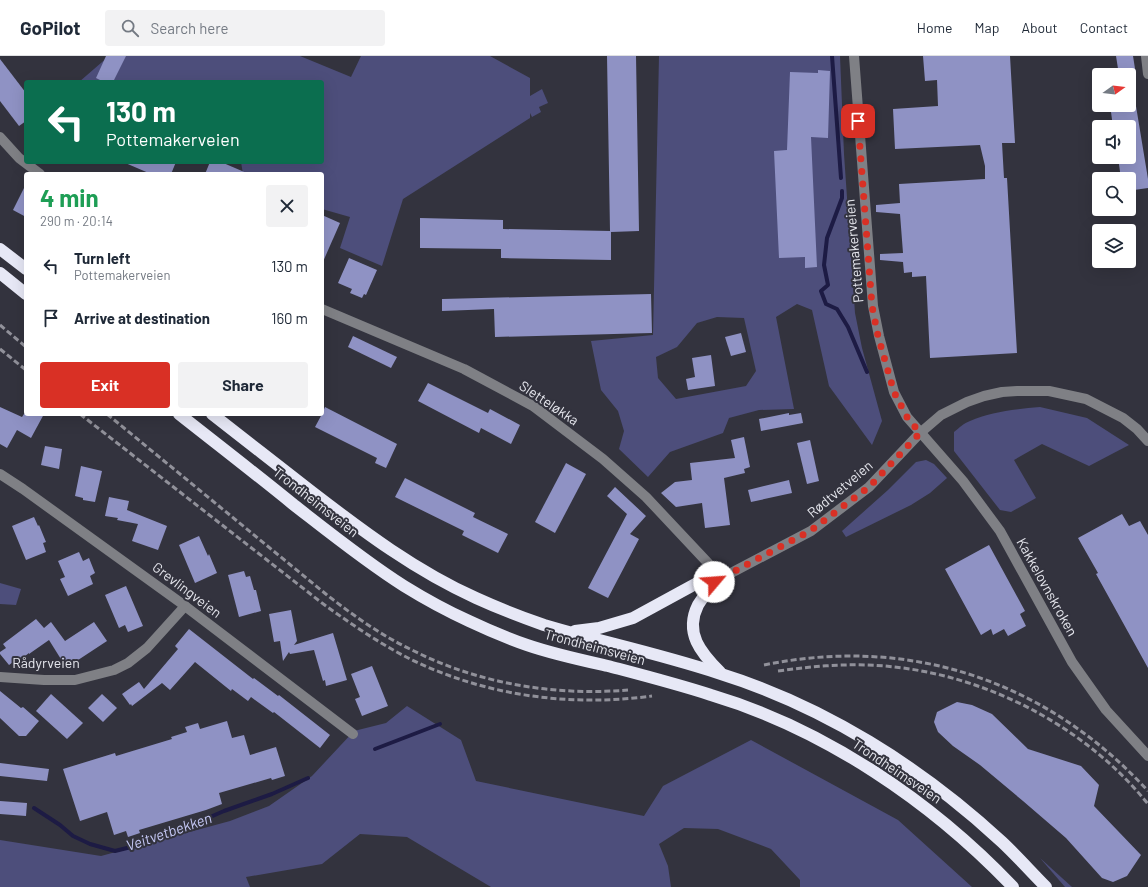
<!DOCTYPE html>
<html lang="en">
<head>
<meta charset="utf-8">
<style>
	:root { --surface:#fff; --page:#f2f2f3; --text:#1f2937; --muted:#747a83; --line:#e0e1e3; --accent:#d93025 }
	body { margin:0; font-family:Barlow,sans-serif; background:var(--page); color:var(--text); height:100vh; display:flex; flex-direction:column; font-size:15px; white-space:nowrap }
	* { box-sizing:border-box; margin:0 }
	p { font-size:13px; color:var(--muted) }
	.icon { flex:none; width:22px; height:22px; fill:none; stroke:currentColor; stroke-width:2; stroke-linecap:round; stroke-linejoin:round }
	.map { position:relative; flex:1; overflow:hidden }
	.drawer { position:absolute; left:24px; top:116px; width:300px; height:244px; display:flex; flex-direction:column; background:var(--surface); border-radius:4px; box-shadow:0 4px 16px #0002 }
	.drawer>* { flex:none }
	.guide { position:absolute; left:24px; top:24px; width:300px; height:84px; border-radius:4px; box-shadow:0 4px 16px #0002; background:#0b6e4f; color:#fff; overflow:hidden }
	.needle { width:26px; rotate:75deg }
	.buttons { position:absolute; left:1092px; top:12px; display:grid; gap:8px }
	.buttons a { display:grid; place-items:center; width:44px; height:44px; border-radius:4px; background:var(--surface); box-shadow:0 4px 16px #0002; font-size:20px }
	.pin { position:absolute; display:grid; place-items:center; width:34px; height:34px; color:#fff; margin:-17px; border-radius:8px; box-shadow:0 2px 6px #0006 }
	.me { position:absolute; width:44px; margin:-22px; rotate:63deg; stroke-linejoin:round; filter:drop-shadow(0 0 3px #0008) }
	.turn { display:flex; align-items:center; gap:14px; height:84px; padding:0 16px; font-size:18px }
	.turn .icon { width:52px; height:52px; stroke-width:2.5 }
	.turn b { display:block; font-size:28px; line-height:34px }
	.round { display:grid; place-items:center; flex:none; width:42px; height:42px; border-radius:4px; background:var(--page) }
	.head { display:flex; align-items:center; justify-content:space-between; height:68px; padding:0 16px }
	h1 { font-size:24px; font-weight:700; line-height:30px; color:#1e9e55 }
	.button { display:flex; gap:8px; margin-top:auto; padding:8px 16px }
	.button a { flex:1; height:46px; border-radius:4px; background:var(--accent); color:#fff; font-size:16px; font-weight:700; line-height:46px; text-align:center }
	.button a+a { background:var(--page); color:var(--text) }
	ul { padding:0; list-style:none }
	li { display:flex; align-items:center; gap:12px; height:52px; padding:0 16px }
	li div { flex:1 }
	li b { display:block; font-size:15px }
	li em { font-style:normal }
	header { display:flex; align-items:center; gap:24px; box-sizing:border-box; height:56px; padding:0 20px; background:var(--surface); border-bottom:1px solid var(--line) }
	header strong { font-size:19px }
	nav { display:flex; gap:22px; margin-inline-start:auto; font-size:14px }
	.search { width:280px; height:36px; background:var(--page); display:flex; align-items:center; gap:10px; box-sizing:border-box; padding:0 14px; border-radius:4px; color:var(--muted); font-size:15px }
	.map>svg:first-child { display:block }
	.green { fill:#4d4e7b; fill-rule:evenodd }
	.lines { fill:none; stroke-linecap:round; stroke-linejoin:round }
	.stream { stroke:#1d1b44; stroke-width:4 }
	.building { fill:#8f92c4 }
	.minor { stroke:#7f8085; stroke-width:10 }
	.highway { stroke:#e7e8f6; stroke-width:12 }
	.rail { stroke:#91919a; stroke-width:3; stroke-dasharray:6 3; stroke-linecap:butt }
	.route { stroke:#d93025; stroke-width:7; stroke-dasharray:0 12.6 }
	.labels { text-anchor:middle; stroke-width:4; stroke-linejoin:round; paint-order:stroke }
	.street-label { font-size:14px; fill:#e5e6ed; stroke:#33333e }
	.water-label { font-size:15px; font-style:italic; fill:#c5c8f5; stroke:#33333e }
</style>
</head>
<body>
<header>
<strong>GoPilot</strong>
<div class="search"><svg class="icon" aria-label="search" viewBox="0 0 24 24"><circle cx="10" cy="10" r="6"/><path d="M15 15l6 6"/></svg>Search here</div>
<nav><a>Home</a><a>Map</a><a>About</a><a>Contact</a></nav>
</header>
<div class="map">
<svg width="1148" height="831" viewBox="0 0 1148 831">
	<rect width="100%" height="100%" fill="#33333e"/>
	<g class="green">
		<polygon points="109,0 300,0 351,21 361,0 490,0 530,22 530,40 542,33 548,47 539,51 541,56 532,61 530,57 530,62 403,143 382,210 340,192 350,161 322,153 322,118 243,118 241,106 322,106 322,26 79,26"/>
		<path d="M659,0H840L844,98L855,257L862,292L882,365L872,389L829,330L812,254L797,248L776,261L794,353L759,354L729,362L723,377L670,396L648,421L619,393L624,375L618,355L601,334L591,285L653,279ZM717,261L744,262L756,315L746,330L676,343L658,322L656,301L677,291L697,267Z"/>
		<path d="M1040,351L1087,362L1129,389L1089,410L1042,388L1014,404L1036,442L1011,456L1000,454L954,395V376C959,372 964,367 970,365C991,356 1017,353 1040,351Z"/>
		<polygon points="926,404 934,408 947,422 930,437 911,449 846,481 842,475 888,434 916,406"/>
		<polygon points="0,527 21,533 16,549 0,548"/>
		<polygon points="407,650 461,684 476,725 644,760 663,730 751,684 898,764 972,831 800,831 800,824 771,793 718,773 684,772 659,788 668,810 671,831 491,831 407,781 360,778 322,808 246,821 250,831 0,831 0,784 101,800 230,765 269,750 312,720 354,675 386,667"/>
		<polygon points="1040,802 1072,831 1065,831"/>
	</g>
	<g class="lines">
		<g class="stream">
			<polyline points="832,0 841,122"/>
			<polyline points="842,135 842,142 827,182 824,209 828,229 821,235 826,248 837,253 848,271 867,316"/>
			<polyline points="375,693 440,668"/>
			<polyline points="34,752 60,769 73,780 90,788 115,795 147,787 178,775 224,755 272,738 308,722"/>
		</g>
	</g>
	<g class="building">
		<polygon points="106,0 126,0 113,26 104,26 96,22"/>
		<polygon points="607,0 636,0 639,175 611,176 611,204 501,202 501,193 420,192 420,162 503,164 503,173 610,175"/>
		<polygon points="923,0 1010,0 1015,87 1002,87 1004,122 1007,122 1017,297 930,302 926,220 912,221 912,216 904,217 903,206 880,204 880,198 903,197 900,158 876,156 876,149 900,147 899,128 985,123 985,110 980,89 895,93 893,53 938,50 937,24 925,25"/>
		<polygon points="1116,0 1133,0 1136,19 1119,19"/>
		<polygon points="0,3 26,37 26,65 19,70 0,45"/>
		<polygon points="818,14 830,15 828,82 811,81 817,211 805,212 805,201 779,202 774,95 787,94 790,16 818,17"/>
		<polygon points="1135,44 1148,123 1148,132 1134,134 1136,127 1129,128 1129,123 1121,123 1118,101 1129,101 1129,71 1113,71 1111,56 1113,56 1112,49 1129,49 1129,45"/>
		<polygon points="123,106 176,106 171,118 151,118"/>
		<polygon points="210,106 221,106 249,118 205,118"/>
		<polygon points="26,128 26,161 13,154"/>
		<polygon points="322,159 340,167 322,208"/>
		<polygon points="349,202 377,214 366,239 364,238 362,242 350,237 352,233 338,227"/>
		<polygon points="651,238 652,277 495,281 494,253 442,255 442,243"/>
		<polygon points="741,277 746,296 731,300 725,281"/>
		<polygon points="353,280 397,301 391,312 348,291"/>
		<polygon points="711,299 715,330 688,334 686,323 695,321 692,302"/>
		<polygon points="428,327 488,357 490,353 520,369 511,388 481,372 479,377 418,345"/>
		<polygon points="0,351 22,361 24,358 44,358 31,382 17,374 7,392 0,388"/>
		<polygon points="325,351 397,388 386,412 375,407 377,402 315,371 322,358"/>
		<polygon points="789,357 789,359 801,357 803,367 761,375 759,363"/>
		<polygon points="744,381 750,411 744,413 745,417 724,422 730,469 705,472 702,447 676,451 661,437 675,426 692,424 690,407 735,402 731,384"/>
		<polygon points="810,384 819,425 807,428 797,387"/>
		<polygon points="45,390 62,393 59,413 41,409"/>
		<polygon points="566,407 586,418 555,477 535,466"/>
		<polygon points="81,410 102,415 95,446 83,444 83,442 75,440"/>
		<polygon points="405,422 475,457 473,461 508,478 498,497 462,479 464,475 395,441"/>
		<polygon points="789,424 792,437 751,446 748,434"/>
		<polygon points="615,431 646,460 630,478 639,483 608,542 588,532 627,458 607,440"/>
		<polygon points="109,441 129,445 127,454 167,470 158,494 132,485 138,468 117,464 118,462 105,460"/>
		<polygon points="1122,458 1129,470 1140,465 1148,479 1148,612 1096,518 1098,517 1078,482"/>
		<polygon points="34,461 38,470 39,469 46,486 43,487 46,496 26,504 12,470"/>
		<polygon points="199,480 208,500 209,498 217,517 195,527 179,489"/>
		<polygon points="989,489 1025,555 1020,558 1026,570 1008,580 1004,573 993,579 991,573 981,579 945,513"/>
		<polygon points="79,496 83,505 89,502 95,517 90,520 93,528 68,540 60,523 65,521 58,505"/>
		<polygon points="244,515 246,521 250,520 254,534 256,534 261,555 239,561 228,519"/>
		<polygon points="126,530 143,570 128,576 125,569 119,572 105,539"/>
		<polygon points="291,554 297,585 294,589 333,577 347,624 326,630 325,624 323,625 314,594 290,598 289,596 283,605 280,585 274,586 269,558"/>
		<polygon points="36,563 44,572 51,566 65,585 94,566 107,585 72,608 70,604 64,608 49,584 29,598 29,597 17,606 16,604 9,609 0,598 0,596 6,592 3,588"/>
		<polygon points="189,573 253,623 254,622 278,640 279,639 330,679 320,692 274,656 273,657 251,641 248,645 232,633 231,635 195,606 170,634 162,627 132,650 131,648 130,649 122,638 139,626 144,633 178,593 175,590"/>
		<polygon points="372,610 388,650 362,660 355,643 360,641 351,618"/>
		<polygon points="0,635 21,652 23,651 39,665 26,680 19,680 0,662"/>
		<polygon points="51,638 83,667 67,683 36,655"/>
		<polygon points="102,638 117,652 103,666 88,652"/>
		<polygon points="957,646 972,649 992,658 1028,693 1081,710 1099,729 1094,750 1141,799 1127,820 1113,826 1102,822 1066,782 1023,745 980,709 953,690 938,676 934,666 937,656"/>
		<polygon points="227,665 232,682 244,679 250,699 276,691 285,720 272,724 271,722 219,737 222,748 206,754 139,774 140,777 128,781 126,775 114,779 107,756 80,765 63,713 115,697 116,700 172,683 171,681 187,676 185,671 198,667 200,673"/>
		<polygon points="0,707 49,713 47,725 0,720"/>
		<polygon points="0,745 27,747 26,760 0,758"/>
	</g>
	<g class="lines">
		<g class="minor">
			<polyline points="854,0 873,250 879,280 894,336 907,361 963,425 1000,475 1072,606 1106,654 1148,700"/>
			<polyline points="1146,0 1148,18"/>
			<polyline points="0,81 19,102 40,118"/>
			<polyline points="322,253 464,313 533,350 603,403 646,441 708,507 720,523"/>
			<polyline points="0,418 23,433 181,547 353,678"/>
			<polyline points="714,526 811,475 869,431 920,377 941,359 967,346 984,340 1002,336 1017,335 1049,335 1086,343 1123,362 1137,373 1148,385"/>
			<polyline points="0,621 44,624 75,624 114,614 128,607 147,592 185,550"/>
		</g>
		<g class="highway">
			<polyline points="0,193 26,213"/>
			<polyline points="0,217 26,238"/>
			<path d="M179,358C217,388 256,418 294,449C330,477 366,506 404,530C425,543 447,555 469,565C488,574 507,582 527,589C553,598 581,604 608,610C642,619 677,628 711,639C825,673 932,746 1013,831"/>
			<path d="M212,358C245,384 279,410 312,436C364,476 416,515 476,542C498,552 521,561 544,569C567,576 591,582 615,588C650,597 684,606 718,617C824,650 921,711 1002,786C1017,800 1031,816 1046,831"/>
			<path d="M714,526C709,533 703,541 698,549C684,577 701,597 720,616"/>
			<polyline points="575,575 599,572 633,562 699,526 714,526"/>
		</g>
		<g class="rail">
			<polyline points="0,269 26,291"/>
			<polyline points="0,293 26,314"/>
			<path d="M80,358L322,547C351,568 380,588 412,604C487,640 570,651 652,640"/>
			<path d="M107,358L327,539C354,560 382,580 414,595C480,628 555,640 628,634"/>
			<path d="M764,609C911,579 1047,625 1148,735"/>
			<path d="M778,615C808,611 836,608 866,609C973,612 1081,665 1148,748"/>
		</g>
	</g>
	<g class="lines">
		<polyline class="route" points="714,526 810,475 869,431 920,377 907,361 894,336 878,280 872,250 858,65"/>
	</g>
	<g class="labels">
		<g class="street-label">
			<text transform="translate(854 195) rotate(-95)" y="5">Pottemakerveien</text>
			<text transform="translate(549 347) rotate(34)" y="5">Sletteløkka</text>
			<text transform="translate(840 433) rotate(-40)" y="5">Rødtvetveien</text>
			<text transform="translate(316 446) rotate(38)" y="5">Trondheimsveien</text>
			<text transform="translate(1047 531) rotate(61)" y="5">Kakkelovnskroken</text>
			<text transform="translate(187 534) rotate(37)" y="5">Grevlingveien</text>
			<text transform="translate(595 591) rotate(15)" y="5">Trondheimsveien</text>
			<text x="46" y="612">Rådyrveien</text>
			<text transform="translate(897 715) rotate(34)" y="5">Trondheimsveien</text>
		</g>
		<g class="water-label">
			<text transform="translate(169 776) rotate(-19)" y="5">Veitvetbekken</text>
		</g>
	</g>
</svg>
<div class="buttons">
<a><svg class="needle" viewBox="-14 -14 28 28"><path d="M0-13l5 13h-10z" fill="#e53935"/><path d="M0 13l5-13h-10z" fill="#747a83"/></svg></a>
<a><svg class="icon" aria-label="sound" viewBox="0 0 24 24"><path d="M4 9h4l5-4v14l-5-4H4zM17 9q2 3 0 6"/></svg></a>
<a><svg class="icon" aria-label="search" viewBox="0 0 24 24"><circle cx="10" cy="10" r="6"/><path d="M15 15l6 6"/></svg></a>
<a><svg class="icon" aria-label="layers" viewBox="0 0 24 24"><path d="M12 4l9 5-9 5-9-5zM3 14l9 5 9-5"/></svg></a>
</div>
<div class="pin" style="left:858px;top:65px;background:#d93025"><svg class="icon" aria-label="arrive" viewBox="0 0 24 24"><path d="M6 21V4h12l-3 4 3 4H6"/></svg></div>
<svg class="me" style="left:714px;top:526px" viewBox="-20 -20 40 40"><circle r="19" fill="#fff"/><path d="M0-13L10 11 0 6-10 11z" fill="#d93025"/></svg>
<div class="guide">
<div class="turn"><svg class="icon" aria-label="left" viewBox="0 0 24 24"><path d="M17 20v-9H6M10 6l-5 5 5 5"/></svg><div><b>130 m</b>Pottemakerveien</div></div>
</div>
<section class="drawer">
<div class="head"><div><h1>4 min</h1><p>290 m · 20:14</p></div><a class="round"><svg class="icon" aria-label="close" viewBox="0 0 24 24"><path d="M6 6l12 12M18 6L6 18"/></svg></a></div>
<ul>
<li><svg class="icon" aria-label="left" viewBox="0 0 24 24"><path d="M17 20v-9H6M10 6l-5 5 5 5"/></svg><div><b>Turn left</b><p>Pottemakerveien</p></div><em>130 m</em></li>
<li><svg class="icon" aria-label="arrive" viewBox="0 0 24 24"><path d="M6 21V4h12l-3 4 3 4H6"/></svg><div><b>Arrive at destination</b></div><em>160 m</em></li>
</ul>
<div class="button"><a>Exit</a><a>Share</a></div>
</section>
</div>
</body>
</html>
